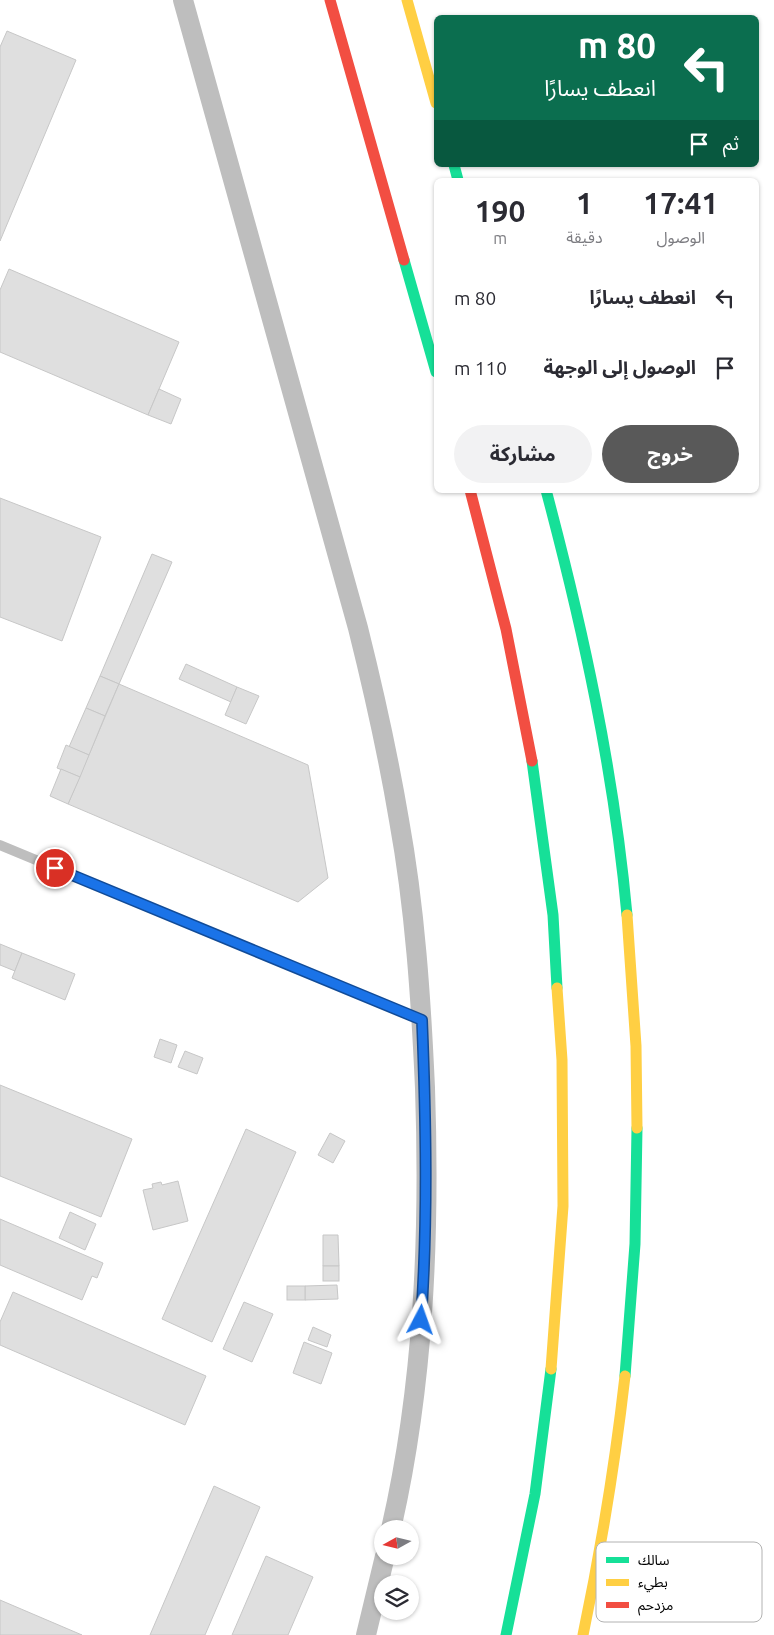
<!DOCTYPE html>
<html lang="ar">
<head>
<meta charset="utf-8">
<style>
	:root { --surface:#fff; --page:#f2f2f3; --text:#2b2b33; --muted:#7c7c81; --accent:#595959 }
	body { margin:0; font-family:Ubuntu,"Noto Sans Arabic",sans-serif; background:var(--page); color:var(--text); direction:rtl; height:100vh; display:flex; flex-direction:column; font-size:19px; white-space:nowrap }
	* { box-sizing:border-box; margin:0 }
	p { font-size:16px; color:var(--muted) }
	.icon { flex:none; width:28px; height:28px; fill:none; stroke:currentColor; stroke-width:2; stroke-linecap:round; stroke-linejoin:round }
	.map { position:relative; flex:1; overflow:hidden; direction:ltr }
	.sheet { position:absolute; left:434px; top:178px; width:325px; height:315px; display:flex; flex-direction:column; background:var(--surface); border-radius:8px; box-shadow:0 1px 4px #0004; direction:rtl }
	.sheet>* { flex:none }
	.hud { position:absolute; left:434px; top:15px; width:325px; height:152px; border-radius:8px; box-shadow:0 1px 4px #0004; direction:rtl; background:#0b6e4f; color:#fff; overflow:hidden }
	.needle { width:32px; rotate:262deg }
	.tools { position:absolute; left:374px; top:1520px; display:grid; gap:10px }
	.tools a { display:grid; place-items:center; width:45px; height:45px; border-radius:50%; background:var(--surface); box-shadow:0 1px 4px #0004; font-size:25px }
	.pin { position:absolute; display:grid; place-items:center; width:42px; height:42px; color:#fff; margin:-21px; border:2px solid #fff; border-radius:50%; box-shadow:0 1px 5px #0007 }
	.me { position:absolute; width:55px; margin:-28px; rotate:4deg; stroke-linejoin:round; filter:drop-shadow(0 0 4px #0008) }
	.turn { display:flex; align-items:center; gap:18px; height:105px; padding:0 20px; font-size:22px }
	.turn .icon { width:65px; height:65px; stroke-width:2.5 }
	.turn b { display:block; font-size:35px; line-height:42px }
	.then { display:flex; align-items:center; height:48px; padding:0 20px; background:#0003; gap:10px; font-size:19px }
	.eta { display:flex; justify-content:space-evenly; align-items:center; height:85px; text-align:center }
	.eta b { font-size:30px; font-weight:700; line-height:35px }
	.primary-button { display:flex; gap:10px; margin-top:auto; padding:10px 20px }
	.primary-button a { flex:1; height:58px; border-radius:30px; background:var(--accent); color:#fff; font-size:20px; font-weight:700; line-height:58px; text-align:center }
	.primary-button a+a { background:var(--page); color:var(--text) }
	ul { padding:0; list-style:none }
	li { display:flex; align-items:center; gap:15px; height:70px; padding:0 20px }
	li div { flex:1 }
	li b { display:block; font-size:19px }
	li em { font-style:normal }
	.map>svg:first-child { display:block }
	.building { fill:#dfdfdf; stroke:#c7c7c7 }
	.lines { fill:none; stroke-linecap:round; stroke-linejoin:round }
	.lane { stroke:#bebebe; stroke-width:10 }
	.street { stroke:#bebebe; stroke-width:20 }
	.fast { stroke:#16e098; stroke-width:11 }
	.slow { stroke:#ffcf43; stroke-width:11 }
	.jam { stroke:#f24e42; stroke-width:11 }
	.route-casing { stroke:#114b97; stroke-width:12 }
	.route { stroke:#1a73e8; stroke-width:9 }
	.key { fill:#fff; stroke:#b2b2b2; stroke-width:1 }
	.key-label { font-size:14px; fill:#000 }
</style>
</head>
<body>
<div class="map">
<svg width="774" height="1635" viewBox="0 0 774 1635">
	<rect width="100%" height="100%" fill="#fff"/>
	<g class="building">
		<polygon points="7,31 76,60 0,241 0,47"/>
		<polygon points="9,269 179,342 148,415 0,352 0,290"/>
		<polygon points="159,389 181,399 171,424 148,415"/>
		<polygon points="0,498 101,537 62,641 0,617"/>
		<polygon points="152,554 172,562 119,684 100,676"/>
		<polygon points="186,664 237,687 231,702 179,679"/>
		<polygon points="100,676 119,684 105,716 86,708"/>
		<polygon points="119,684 308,765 328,878 298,902 68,804"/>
		<polygon points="237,687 259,696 246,724 225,715"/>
		<polygon points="86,708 105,716 89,755 69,747"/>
		<polygon points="66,745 89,755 80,777 57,768"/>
		<polygon points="61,769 80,777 68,804 50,796"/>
		<polygon points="0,944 22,953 15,971 0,965"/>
		<polygon points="22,953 75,974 65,1000 12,978"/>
		<polygon points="160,1039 177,1045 171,1063 154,1057"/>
		<polygon points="185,1051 203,1058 197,1074 178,1067"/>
		<polygon points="0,1085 132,1139 101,1217 0,1176"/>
		<polygon points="246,1129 296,1152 212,1342 162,1319"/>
		<polygon points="330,1133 345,1141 333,1163 318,1155"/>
		<polygon points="178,1181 188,1221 153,1230 143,1190 153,1188 152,1184 161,1182 162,1185"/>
		<polygon points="70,1212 96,1224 85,1250 59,1238"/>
		<polygon points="0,1219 103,1263 97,1278 92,1276 82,1300 0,1265"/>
		<polygon points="323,1235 338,1235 339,1266 323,1266"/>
		<rect x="323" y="1266" width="16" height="15"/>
		<polygon points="337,1285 338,1299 305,1300 305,1286"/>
		<rect x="287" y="1286" width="18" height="14"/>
		<polygon points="13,1292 206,1376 185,1425 0,1345 0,1322"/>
		<polygon points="244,1302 273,1314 252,1362 223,1349"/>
		<polygon points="313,1327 331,1335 327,1347 308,1340"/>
		<polygon points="304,1342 332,1353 321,1384 293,1373"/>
		<polygon points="214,1486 260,1507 205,1635 150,1635"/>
		<polygon points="266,1556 313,1577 288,1635 232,1635"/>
		<polygon points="0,1600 82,1635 0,1635"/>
	</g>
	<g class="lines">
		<polyline class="lane" points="0,845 422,1020"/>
		<g class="street">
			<path d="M183,0L358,628C374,692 388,755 399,820C415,908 421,999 425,1088C430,1235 424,1385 391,1529"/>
			<polyline points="366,1635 385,1556"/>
		</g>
		<g class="fast">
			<polyline points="454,165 458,180"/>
			<polyline points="404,260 436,372"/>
			<path d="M546,490C583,629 614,771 627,915"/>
			<polyline points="532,761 553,915 557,988"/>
			<polyline points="625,1376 635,1244 637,1128"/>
			<polyline points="506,1635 535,1494 551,1369"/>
		</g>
		<g class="slow">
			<polyline points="407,0 436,103"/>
			<polyline points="627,915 636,1046 637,1128"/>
			<polyline points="551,1369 563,1206 562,1060 557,988"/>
			<path d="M583,1635C601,1549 615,1464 625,1376"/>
		</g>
		<g class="jam">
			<polyline points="330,0 404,260"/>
			<polyline points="470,490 506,629 532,761"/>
		</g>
	</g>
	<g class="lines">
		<g class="route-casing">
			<path id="route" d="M55,868L422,1020C426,1120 428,1220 421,1320"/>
		</g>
		<use href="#route" class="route"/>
	</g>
	<rect x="596" y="1542" width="166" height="80" rx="8" class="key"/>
	<rect x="606" y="1557" width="23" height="6" fill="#16e098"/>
	<rect x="606" y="1579" width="23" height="7" fill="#ffcf43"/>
	<rect x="606" y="1602" width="23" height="6" fill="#f24e42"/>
	<g class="key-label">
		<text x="638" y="1565">سالك</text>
		<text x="638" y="1587">بطيء</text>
		<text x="638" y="1610">مزدحم</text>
	</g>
</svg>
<div class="tools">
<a><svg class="needle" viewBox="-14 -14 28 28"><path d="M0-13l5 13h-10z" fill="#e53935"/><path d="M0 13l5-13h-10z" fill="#7c7c81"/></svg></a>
<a><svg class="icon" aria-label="layers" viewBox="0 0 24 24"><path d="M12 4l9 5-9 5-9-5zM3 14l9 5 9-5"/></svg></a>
</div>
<div class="pin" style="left:55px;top:868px;background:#d93025"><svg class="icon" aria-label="arrive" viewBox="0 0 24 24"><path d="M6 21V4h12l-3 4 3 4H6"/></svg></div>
<svg class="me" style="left:421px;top:1320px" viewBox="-20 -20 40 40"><path d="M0-17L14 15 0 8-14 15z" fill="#1a73e8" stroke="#fff" stroke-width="4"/></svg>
<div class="hud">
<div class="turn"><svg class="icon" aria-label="left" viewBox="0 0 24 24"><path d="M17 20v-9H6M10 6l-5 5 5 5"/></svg><div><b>80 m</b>انعطف يسارًا</div></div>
<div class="then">ثم<svg class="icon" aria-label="arrive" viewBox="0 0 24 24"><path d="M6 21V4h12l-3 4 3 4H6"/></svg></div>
</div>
<section class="sheet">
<div class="eta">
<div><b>17:41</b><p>الوصول</p></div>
<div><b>1</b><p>دقيقة</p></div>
<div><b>190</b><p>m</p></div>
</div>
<ul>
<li><svg class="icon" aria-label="left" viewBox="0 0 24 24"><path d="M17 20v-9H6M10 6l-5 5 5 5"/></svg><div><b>انعطف يسارًا</b></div><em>80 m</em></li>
<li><svg class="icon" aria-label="arrive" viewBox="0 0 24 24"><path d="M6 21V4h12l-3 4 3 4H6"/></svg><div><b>الوصول إلى الوجهة</b></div><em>110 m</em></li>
</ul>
<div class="primary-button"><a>خروج</a><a>مشاركة</a></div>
</section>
</div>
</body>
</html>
